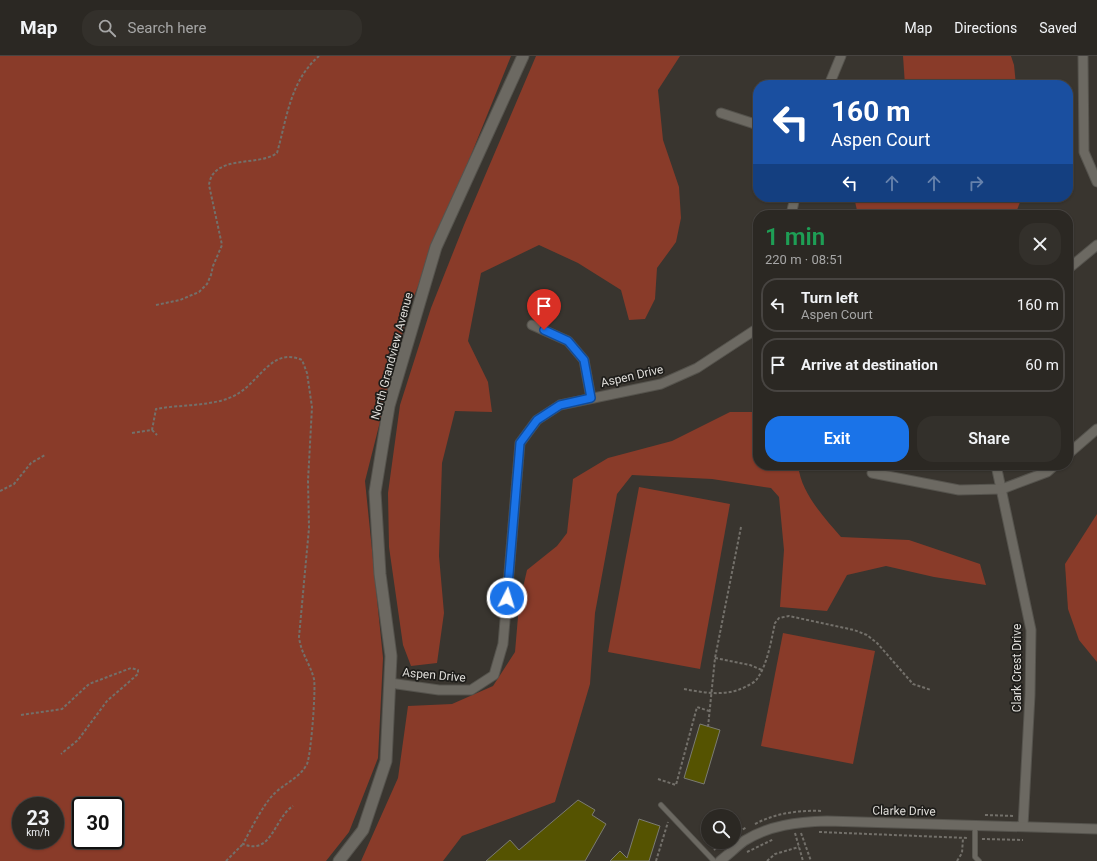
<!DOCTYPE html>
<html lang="en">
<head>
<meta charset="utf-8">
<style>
	:root { --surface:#2b2823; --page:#33302b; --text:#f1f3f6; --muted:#a6a6a6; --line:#474441; --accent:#1a73e8 }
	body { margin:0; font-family:Roboto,sans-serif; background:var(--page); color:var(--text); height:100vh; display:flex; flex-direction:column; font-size:15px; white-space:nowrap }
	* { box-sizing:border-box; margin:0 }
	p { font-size:13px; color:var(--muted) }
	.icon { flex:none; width:22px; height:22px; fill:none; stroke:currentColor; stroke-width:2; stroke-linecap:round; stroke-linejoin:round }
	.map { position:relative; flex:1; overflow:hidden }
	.details { position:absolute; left:753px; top:154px; width:320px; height:260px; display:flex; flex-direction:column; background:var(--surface); border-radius:16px; box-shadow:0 1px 3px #0004,0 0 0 1px var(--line) }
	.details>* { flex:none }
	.top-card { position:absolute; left:753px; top:24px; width:320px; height:122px; border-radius:16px; box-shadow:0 1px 3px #0004,0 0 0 1px var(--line); background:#1a4fa0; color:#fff; overflow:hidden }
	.buttons { position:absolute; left:701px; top:753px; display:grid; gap:8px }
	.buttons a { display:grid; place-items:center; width:40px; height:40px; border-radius:50%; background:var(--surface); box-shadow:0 1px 3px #0004,0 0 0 1px var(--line); font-size:20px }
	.speed { position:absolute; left:12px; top:741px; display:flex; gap:8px; font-size:20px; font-weight:700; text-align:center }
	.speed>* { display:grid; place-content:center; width:52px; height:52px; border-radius:50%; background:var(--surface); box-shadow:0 1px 3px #0004,0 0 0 1px var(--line); line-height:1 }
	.speed small { font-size:10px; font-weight:400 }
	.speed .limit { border:2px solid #111; border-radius:6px; background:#fff; color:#111 }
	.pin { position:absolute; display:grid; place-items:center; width:34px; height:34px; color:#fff; margin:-41px -17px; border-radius:50% 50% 50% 0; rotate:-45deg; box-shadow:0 0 4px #0007 }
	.pin .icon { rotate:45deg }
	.me { position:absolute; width:44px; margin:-22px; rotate:5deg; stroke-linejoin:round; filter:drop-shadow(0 0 3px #0008) }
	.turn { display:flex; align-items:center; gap:14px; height:84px; padding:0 12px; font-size:18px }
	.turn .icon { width:52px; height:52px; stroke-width:2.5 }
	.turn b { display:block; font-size:28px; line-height:34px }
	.lanes { display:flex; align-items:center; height:38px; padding:0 12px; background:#0003; justify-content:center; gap:20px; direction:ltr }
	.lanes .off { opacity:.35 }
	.round { display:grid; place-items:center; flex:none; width:42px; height:42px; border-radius:16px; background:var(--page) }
	.summary { display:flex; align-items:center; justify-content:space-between; height:68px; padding:0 12px }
	h1 { font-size:24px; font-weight:600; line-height:30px; color:#1e9e55 }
	.button { display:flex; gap:8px; margin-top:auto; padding:8px 12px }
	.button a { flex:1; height:46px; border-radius:16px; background:var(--accent); color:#fff; font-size:16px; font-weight:600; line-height:46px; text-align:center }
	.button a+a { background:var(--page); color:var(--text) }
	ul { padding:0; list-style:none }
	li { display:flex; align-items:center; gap:12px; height:54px; margin:0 8px 6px; padding:0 4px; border:2px solid var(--line); border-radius:16px }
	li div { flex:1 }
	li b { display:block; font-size:15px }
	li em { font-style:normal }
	header { display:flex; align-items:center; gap:24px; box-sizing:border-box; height:56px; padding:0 20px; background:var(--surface); border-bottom:1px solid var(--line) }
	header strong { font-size:19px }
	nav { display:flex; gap:22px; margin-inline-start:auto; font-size:14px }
	.search { width:280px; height:36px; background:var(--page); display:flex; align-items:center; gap:10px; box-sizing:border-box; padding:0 14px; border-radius:16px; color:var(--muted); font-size:15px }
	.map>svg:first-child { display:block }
	.green { fill:#893b29; fill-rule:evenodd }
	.building { fill:#555301; stroke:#7b7b73 }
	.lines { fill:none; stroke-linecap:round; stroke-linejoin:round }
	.service-casing { stroke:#55534d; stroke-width:6 }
	.minor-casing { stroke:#55534d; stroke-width:11 }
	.tertiary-casing { stroke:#55534d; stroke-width:13 }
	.path { stroke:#73706a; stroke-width:2; stroke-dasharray:3 2; stroke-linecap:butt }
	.service { stroke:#6c6962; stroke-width:4.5 }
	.minor { stroke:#6c6962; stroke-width:9 }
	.tertiary { stroke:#6c6962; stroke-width:11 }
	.route-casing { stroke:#114b97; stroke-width:10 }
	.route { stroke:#1a73e8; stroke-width:7 }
	.labels { text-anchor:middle; stroke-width:3.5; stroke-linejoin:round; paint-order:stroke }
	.street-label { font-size:12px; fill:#dfddd9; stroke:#1e1d1a }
</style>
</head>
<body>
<header>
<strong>Map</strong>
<div class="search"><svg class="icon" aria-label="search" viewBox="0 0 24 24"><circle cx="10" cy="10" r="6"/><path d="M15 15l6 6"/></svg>Search here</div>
<nav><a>Map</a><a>Directions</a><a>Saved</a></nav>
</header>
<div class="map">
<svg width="1097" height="805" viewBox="0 0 1097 805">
	<rect width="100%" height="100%" fill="#39352f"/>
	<g class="green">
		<path d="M0,0H511L408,255L365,425L383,602L378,702L349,776L326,805H0ZM21,750H55V784H21ZM81,750H115V784H81Z"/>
		<polygon points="536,0 680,0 658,34 663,84 679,131 681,162 676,186 657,212 655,243 645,263 629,264 621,234 578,207 539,189 481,217 468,285 488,326 492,356 455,355 442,407 439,500 444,557 437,607 411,610 403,589 389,491 388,437 400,349 431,252 464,169"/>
		<polygon points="903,0 1011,0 1014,9 1016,29 905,29"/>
		<polygon points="854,141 1022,141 1015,159 858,159"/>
		<path d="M730,356H758V409H798C801,437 823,460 841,481L909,484L980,508L986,529L934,521L886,510L847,519L827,555L780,551L784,494L779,441L771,432L712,423L632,419L617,438L595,557L590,628L555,746L462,780L443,805H361L398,722L408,650L452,648L493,630L515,596L519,549L527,514L557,490L567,477L573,423L608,402L672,385Z"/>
		<polygon points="639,431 730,448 700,613 608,596"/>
		<polygon points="1097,458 1097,606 1079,584 1068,553 1065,508"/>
		<polygon points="783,577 875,595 853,708 761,690"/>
	</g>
	<g class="building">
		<polygon points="700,668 720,674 704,728 684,722"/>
		<polygon points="578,744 595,754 592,759 606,768 585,805 486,805 510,784 519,794"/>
		<polygon points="639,763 660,770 649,805 610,805 620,795 627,802"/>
	</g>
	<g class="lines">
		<g class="service-casing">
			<g id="service">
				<polyline points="661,749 714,805"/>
				<polyline points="975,768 975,801 979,805"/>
			</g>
		</g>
		<g class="minor-casing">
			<g id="minor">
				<polyline points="1083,0 1084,96 1097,126"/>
				<polyline points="829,29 841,0"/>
				<polyline points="721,57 758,69"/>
				<polyline points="791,159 795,141"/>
				<polyline points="1068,213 1097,189"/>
				<polyline points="532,269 568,285 584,304 591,342"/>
				<polyline points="1068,398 1097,373"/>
				<polyline points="996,409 1031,574 1030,639 1023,770"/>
				<polyline points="872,417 959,434 1002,433 1047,416 1055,409"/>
				<polyline points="390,627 439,634 471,634 494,619 503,588 520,387 537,364 560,349 661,328 697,312 758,272"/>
				<path d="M720,805C728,799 736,791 744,785C769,769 798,766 827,765L1097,773"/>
			</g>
		</g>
		<g class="tertiary-casing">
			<polyline id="tertiary" points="339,805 363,774 386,705 391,600 380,518 375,436 389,350 436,191 523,0"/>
		</g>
		<g class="path">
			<path d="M156,249L180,244L199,236L207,228L211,219L213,210L222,189L209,129C213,98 258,111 277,97C287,62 290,25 319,0"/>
			<polyline points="152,374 157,379"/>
			<path d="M132,377L152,374L156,353C182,348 218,351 239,337C261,323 273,291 302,304L307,317L312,351L308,425L309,472L299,581C301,598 310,607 314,623C316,634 311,699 307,708C300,722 283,728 273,739C263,749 250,775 243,788C272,800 274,762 293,750"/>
			<polyline points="0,435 14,428 31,407 45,399"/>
			<polyline points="715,602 750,609 762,614"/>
			<path d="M684,633C705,637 727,641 747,630C751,628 755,626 757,623C768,607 771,585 775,567L779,562L789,560L854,574L867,579L877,587L913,628L931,634"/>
			<polyline points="21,659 62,653 89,628 131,612 138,614 138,618 107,645 78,684 61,698"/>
			<polyline points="708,671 715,602 741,471"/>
			<polyline points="658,723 676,729 697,651 709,655"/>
			<polyline points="985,759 1014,760"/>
			<path d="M755,768C776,757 799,754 822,755"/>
			<polyline points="819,776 968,782"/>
			<polyline points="795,777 803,805"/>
			<polyline points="801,777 811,805"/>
			<polyline points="734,778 747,771"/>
			<polyline points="982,783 1023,784"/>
			<polyline points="714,794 723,786"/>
			<polyline points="747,796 774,783"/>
			<polyline points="226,805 243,788"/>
			<polyline points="656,805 668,766"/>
			<polyline points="767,805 775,798 799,791"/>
			<polyline points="957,805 962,797 963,782"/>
		</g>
		<use href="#service" class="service"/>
		<use href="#minor" class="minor"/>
		<use href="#tertiary" class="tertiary"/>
	</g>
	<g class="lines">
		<g class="route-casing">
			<polyline id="route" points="507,542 520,387 537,364 560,349 591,342 584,304 568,285 544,274"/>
		</g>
		<use href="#route" class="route"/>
	</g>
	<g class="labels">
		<g class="street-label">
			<text transform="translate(392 300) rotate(-75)" y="4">North Grandview Avenue</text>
			<text transform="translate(632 320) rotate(-13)" y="4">Aspen Drive</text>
			<text transform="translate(1017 612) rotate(-90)" y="4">Clark Crest Drive</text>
			<text transform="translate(434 619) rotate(5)" y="4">Aspen Drive</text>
			<text transform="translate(904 755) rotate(1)" y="4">Clarke Drive</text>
		</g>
	</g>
</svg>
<div class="buttons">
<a><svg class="icon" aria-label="search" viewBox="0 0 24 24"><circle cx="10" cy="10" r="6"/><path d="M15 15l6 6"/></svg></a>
</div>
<div class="speed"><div>23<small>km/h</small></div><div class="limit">30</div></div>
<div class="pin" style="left:544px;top:274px;background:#d93025"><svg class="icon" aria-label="arrive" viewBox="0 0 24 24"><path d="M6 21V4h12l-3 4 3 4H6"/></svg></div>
<svg class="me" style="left:507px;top:542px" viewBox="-20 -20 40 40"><circle r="17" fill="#1a73e8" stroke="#fff" stroke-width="3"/><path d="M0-11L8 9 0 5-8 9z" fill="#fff"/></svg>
<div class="top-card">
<div class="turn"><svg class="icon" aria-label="left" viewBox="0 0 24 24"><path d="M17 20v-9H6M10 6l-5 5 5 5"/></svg><div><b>160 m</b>Aspen Court</div></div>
<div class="lanes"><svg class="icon" aria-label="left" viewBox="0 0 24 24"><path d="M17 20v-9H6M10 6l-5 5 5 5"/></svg><svg class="icon off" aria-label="ahead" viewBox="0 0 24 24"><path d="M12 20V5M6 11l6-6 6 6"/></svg><svg class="icon off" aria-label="ahead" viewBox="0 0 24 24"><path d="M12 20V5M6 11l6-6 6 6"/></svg><svg class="icon off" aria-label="right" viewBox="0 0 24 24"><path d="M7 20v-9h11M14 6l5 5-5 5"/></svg></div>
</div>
<section class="details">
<div class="summary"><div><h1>1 min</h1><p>220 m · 08:51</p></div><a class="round"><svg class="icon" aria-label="close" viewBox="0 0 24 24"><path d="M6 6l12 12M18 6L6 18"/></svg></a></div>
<ul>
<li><svg class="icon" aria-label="left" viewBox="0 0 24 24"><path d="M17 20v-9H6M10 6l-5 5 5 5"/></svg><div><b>Turn left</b><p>Aspen Court</p></div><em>160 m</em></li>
<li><svg class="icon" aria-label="arrive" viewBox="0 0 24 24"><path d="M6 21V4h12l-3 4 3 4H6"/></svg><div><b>Arrive at destination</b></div><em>60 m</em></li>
</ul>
<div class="button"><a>Exit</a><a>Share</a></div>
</section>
</div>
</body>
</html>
